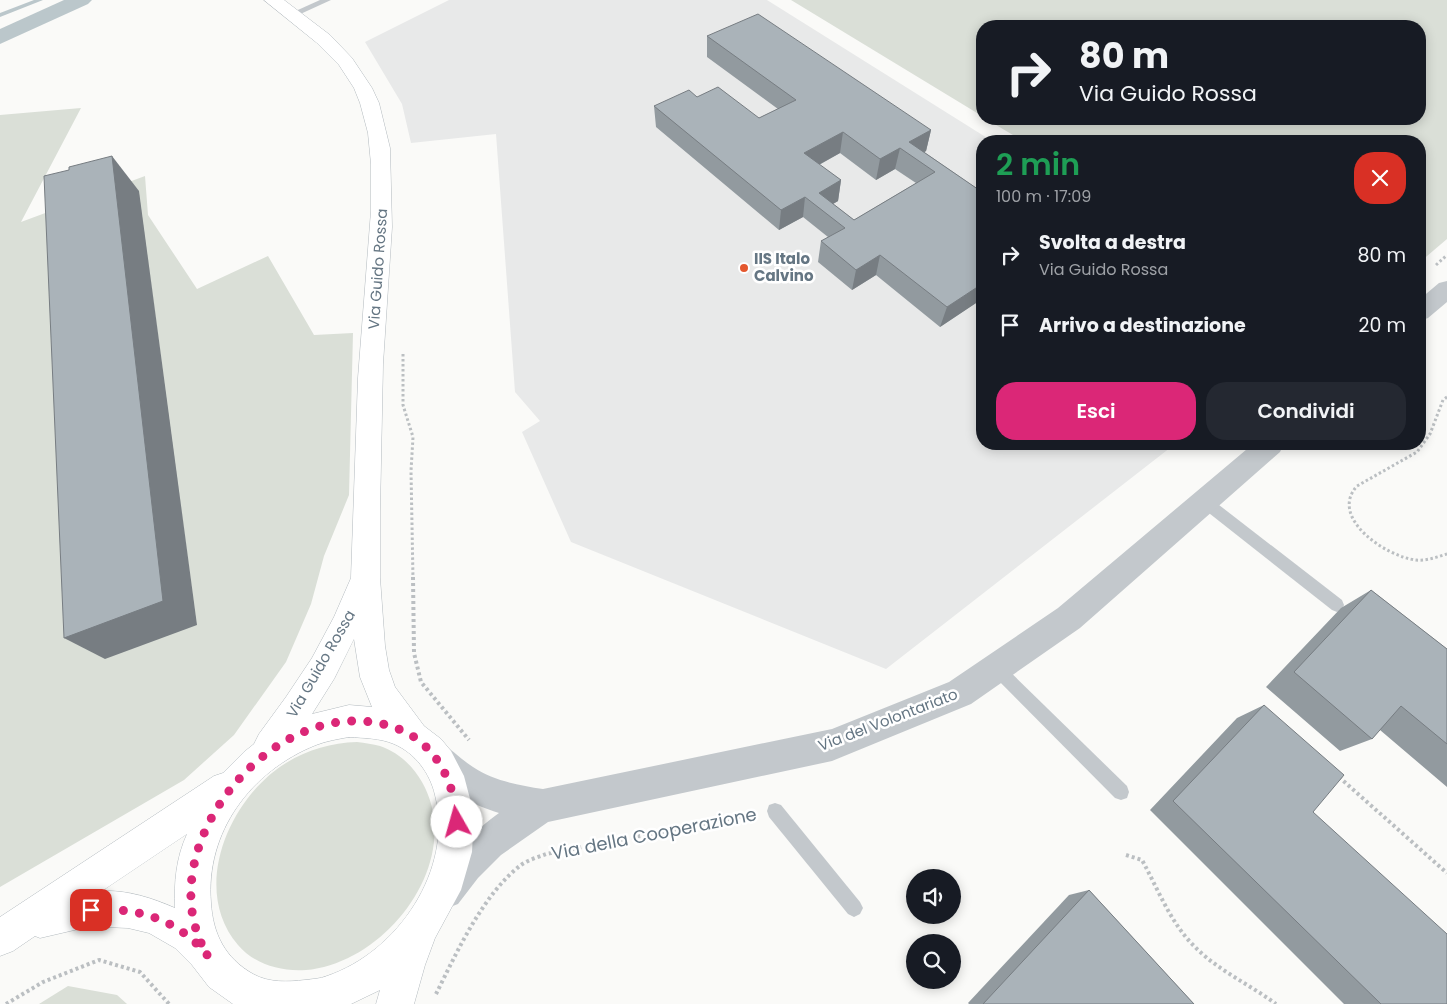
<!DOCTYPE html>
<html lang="it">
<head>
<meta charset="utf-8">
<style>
	:root { --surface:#171b24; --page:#242831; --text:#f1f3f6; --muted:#9ea1a6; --accent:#db2777 }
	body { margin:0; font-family:Poppins,sans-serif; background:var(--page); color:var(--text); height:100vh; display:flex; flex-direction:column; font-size:19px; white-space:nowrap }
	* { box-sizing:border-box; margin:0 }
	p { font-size:16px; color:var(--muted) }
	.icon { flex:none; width:28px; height:28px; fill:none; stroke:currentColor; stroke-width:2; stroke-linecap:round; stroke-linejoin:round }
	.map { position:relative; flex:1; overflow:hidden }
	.details { position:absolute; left:976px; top:135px; width:450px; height:315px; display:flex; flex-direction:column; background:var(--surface); border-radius:20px; box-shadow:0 2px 12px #0003 }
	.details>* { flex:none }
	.top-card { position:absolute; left:976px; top:20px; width:450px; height:105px; border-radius:20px; box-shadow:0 2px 12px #0003; background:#171b24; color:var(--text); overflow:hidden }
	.fabs { position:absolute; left:906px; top:869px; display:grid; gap:10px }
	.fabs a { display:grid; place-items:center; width:55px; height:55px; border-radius:50%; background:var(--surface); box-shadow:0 2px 12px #0003; font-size:25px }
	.pin { position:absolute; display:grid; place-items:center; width:42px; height:42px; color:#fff; margin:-21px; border-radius:10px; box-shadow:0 2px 8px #0006 }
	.me { position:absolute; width:55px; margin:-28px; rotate:353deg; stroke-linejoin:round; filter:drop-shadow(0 0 4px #0008) }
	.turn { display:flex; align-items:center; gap:18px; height:105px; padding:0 20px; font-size:22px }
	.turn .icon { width:65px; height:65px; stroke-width:2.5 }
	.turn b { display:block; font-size:35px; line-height:42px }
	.round { display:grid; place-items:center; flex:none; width:52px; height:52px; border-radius:20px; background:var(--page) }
	.headline { display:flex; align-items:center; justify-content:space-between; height:85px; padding:0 20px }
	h1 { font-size:30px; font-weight:600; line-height:38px; color:#1e9e55 }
	.primary-button { display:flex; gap:10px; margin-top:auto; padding:10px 20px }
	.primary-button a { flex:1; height:58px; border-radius:20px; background:var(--accent); color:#fff; font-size:20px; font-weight:600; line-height:58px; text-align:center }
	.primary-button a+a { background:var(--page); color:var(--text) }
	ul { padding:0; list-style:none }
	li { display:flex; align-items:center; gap:15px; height:70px; padding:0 20px }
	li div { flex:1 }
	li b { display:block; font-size:19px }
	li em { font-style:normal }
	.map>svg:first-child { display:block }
	.built { fill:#e8e9e9 }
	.green { fill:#dadfd7 }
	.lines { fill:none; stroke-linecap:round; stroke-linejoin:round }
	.stream { fill:#bbc7cb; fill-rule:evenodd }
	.canal { fill:#bbc7cb; fill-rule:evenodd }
	.secondary-casing { stroke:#b3babf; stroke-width:1 }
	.path-far1 { stroke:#bbbfc2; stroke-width:3; stroke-dasharray:2.5 2.5; stroke-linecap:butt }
	.path { stroke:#bbbfc2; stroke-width:4; stroke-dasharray:3 3; stroke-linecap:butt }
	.lane { fill:#c3c8cc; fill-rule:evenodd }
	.street { fill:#c3c8cc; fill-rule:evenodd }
	.secondary { fill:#fff; fill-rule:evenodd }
	.wall { fill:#929a9f; fill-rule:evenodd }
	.shaded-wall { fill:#777d82 }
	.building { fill:#aab3b9; stroke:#777d82; fill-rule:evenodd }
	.route { stroke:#db2777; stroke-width:9; stroke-dasharray:0 16.2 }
	.poi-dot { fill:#e4572e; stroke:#fff; stroke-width:2 }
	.labels { text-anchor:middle; stroke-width:5; stroke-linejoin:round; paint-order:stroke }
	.poi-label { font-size:15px; font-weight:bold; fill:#657683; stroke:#fff; text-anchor:start }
	.street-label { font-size:15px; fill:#657683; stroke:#fff }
	.near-street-label { font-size:18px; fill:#657683; stroke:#fff }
</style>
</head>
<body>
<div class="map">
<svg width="1447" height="1004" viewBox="0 0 1447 1004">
	<rect width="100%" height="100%" fill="#fafaf8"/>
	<polygon class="built" points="449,0 767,0 992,141 982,141 982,444 1175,444 886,669 571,542 522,432 540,421 515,392 496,134 411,143 402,104 365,42"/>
	<g class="green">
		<polygon points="791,0 1447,0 1447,239 1420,262 1420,141 1023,141 986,119 1420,119 1420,26 982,26 982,116"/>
		<polygon points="81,108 21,222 145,176 148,215 197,289 268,256 314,335 353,333 349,495 324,556 311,604 286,662 234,735 184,780 0,887 0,115"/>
		<path d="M357,742C365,743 373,744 380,746C398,752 413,766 422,782C466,860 387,963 306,970C281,972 254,964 238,945C190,889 229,798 286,763C309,749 331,743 357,742Z"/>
		<polygon points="68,986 117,995 127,1004 39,1004"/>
	</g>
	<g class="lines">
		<polygon class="stream" points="34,0 43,0 0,17 0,13"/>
		<polygon class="canal" points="64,0 92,0 88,4 0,44 0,29"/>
		<g class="secondary-casing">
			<path id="secondary" d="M264,0H284L330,35L352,58L372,88L379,103L390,148L392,227L383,364L380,511V578L385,646L389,670L395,687L424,726L441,739L451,751L464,776L474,814L472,852L461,890L435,938L425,965L414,1004H376L380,990L351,1004H233L209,987L192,965L175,948L149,933L128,928L105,927L83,928L40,938L35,936L13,951L0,956V917L214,776L223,773L244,752L254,744L259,734L286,697L312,658L334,617L351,578L358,378L371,211V164L368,133L360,103L354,88L339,65L317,43ZM354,639L360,677L372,707L349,705L312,714L334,679ZM349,737C364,738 380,738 394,744C415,753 430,773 435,795C454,869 398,952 327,976C320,979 312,979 305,980C288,982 269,983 253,974C225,958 213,934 211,903C205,832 251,771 316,745C326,741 338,739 349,737ZM187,834C176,858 174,882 175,908C152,898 128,890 102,891Z"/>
		</g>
		<g class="path-far1">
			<polyline points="1436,265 1447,255"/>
			<polyline points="403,354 403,405 413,437 411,471 413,579"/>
			<path d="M1447,397L1443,400L1430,434L1417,452L1357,486C1328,518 1387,557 1416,560C1427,561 1437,557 1447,554"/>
		</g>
		<g class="path">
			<polyline points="413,577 414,653 421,682 469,740"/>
			<polyline points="1339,777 1447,873"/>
			<path d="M1126,855L1142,860C1158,889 1170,922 1194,946C1217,970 1249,984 1276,1004"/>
			<path d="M436,994C457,952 483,894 521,865C528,860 538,857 546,854L750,815"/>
			<polyline points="6,1004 43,982 99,960 140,972 169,1004"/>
		</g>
		<g class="lane">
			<polygon points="320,0 331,0 296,16 289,14"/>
			<polygon points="1205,496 1210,498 1342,600 1344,605 1342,610 1337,612 1332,610 1200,506 1198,502 1200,498"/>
			<polygon points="996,661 1001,663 1127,786 1129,792 1127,798 1121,800 1115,798 991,673 988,668 991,663"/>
			<polygon points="775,803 781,805 860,902 863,908 860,914 854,917 848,914 769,817 767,811 769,805"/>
		</g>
		<g class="street">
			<polygon points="1447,281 1447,302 1428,318 1420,321 1420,299 1439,283"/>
			<path d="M1253,444H1284L1280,452L1080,628L971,704L832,761L548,822L501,855L478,878L458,904L445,909L432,904L427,891C441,859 472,833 499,813C470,803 434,790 422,759L426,747L438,743C452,748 460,759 473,767C494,781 518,785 543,789L832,729L949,682L1058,608Z"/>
		</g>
		<use href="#secondary" class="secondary"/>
	</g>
	<g class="wall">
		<path d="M707,36L931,130L926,151L924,152L982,192V299L940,327L876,275L852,290L818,262L821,241L828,237L803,217L779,230L656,127L654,106L697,97L759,118L778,109L707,57ZM840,153L876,180L895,169L916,183L854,220L833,204L838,201L841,180L819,165Z"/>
		<polygon points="1371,590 1447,649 1447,787 1380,730 1372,739 1340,751 1266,687 1341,608"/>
		<polygon points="1264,705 1313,812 1447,1004 1344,1004 1150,810 1237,718"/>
		<polygon points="1089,890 1194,1004 969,1004 968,1003 1069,895"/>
	</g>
	<g class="shaded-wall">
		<polygon points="931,130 926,151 914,158 909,142"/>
		<polygon points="843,132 840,153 802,174 804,153"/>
		<polygon points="900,148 895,169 876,180 880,159"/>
		<polygon points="112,156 139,191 197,625 105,659 64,638"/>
		<polygon points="841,180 838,201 822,210 819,193"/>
		<polygon points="805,197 803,217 779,230 781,210"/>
		<polygon points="880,255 876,275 852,290 856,270"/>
		<polygon points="982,284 982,299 940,327 947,307"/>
	</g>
	<g class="building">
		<path d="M758,14L931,130L909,142L982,192V284L947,307L880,255L856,270L821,241L845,228L805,197L781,210L654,106L689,90L697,97L718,87L759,118L796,100L707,36ZM843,132L880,159L900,148L935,172L854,220L819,193L841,180L804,153Z"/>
		<polygon points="112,156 163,601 64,638 44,176 69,170 69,167"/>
		<polygon points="1371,590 1447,649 1447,744 1401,706 1372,739 1294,672"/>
		<polygon points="1264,705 1344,775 1313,812 1447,934 1447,1004 1381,1004 1173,801"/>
		<polygon points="1089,890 1194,1004 983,1004"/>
	</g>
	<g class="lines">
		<path class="route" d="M91,910C138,907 178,919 208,956C149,860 253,717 360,721C380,722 400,727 417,739C443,759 455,789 457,822"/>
	</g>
	<circle class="poi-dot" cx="744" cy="268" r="5"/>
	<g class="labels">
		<g class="poi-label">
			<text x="754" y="264">IIS Italo<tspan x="754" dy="17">Calvino</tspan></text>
		</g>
		<g class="street-label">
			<text transform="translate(378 269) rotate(-86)" y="5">Via Guido Rossa</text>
			<text transform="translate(321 664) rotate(-60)" y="5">Via Guido Rossa</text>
			<text transform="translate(888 720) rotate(-21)" y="5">Via del Volontariato</text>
		</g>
		<g class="near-street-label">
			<text transform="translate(654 834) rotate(-11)" y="6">Via della Cooperazione</text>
		</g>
	</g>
</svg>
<div class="fabs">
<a><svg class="icon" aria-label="sound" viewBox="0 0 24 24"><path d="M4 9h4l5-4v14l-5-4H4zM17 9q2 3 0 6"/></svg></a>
<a><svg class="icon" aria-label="search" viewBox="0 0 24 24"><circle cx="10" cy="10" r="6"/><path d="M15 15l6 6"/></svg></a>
</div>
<div class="pin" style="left:91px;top:910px;background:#d93025"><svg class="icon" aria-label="arrive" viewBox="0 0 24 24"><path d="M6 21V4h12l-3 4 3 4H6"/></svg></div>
<svg class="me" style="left:457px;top:822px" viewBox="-20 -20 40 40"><circle r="19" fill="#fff"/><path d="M0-13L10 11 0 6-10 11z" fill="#db2777"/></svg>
<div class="top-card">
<div class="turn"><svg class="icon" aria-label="right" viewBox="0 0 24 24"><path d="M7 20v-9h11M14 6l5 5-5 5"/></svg><div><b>80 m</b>Via Guido Rossa</div></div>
</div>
<section class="details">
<div class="headline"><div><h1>2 min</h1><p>100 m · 17:09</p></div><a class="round" style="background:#d93025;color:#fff"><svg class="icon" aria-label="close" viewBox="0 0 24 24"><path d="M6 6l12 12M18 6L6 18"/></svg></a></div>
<ul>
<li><svg class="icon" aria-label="right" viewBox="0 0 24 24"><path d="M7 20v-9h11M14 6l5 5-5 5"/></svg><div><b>Svolta a destra</b><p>Via Guido Rossa</p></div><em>80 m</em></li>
<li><svg class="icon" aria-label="arrive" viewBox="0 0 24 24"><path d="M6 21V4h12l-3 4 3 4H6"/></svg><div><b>Arrivo a destinazione</b></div><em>20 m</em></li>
</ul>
<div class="primary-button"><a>Esci</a><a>Condividi</a></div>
</section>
</div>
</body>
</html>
